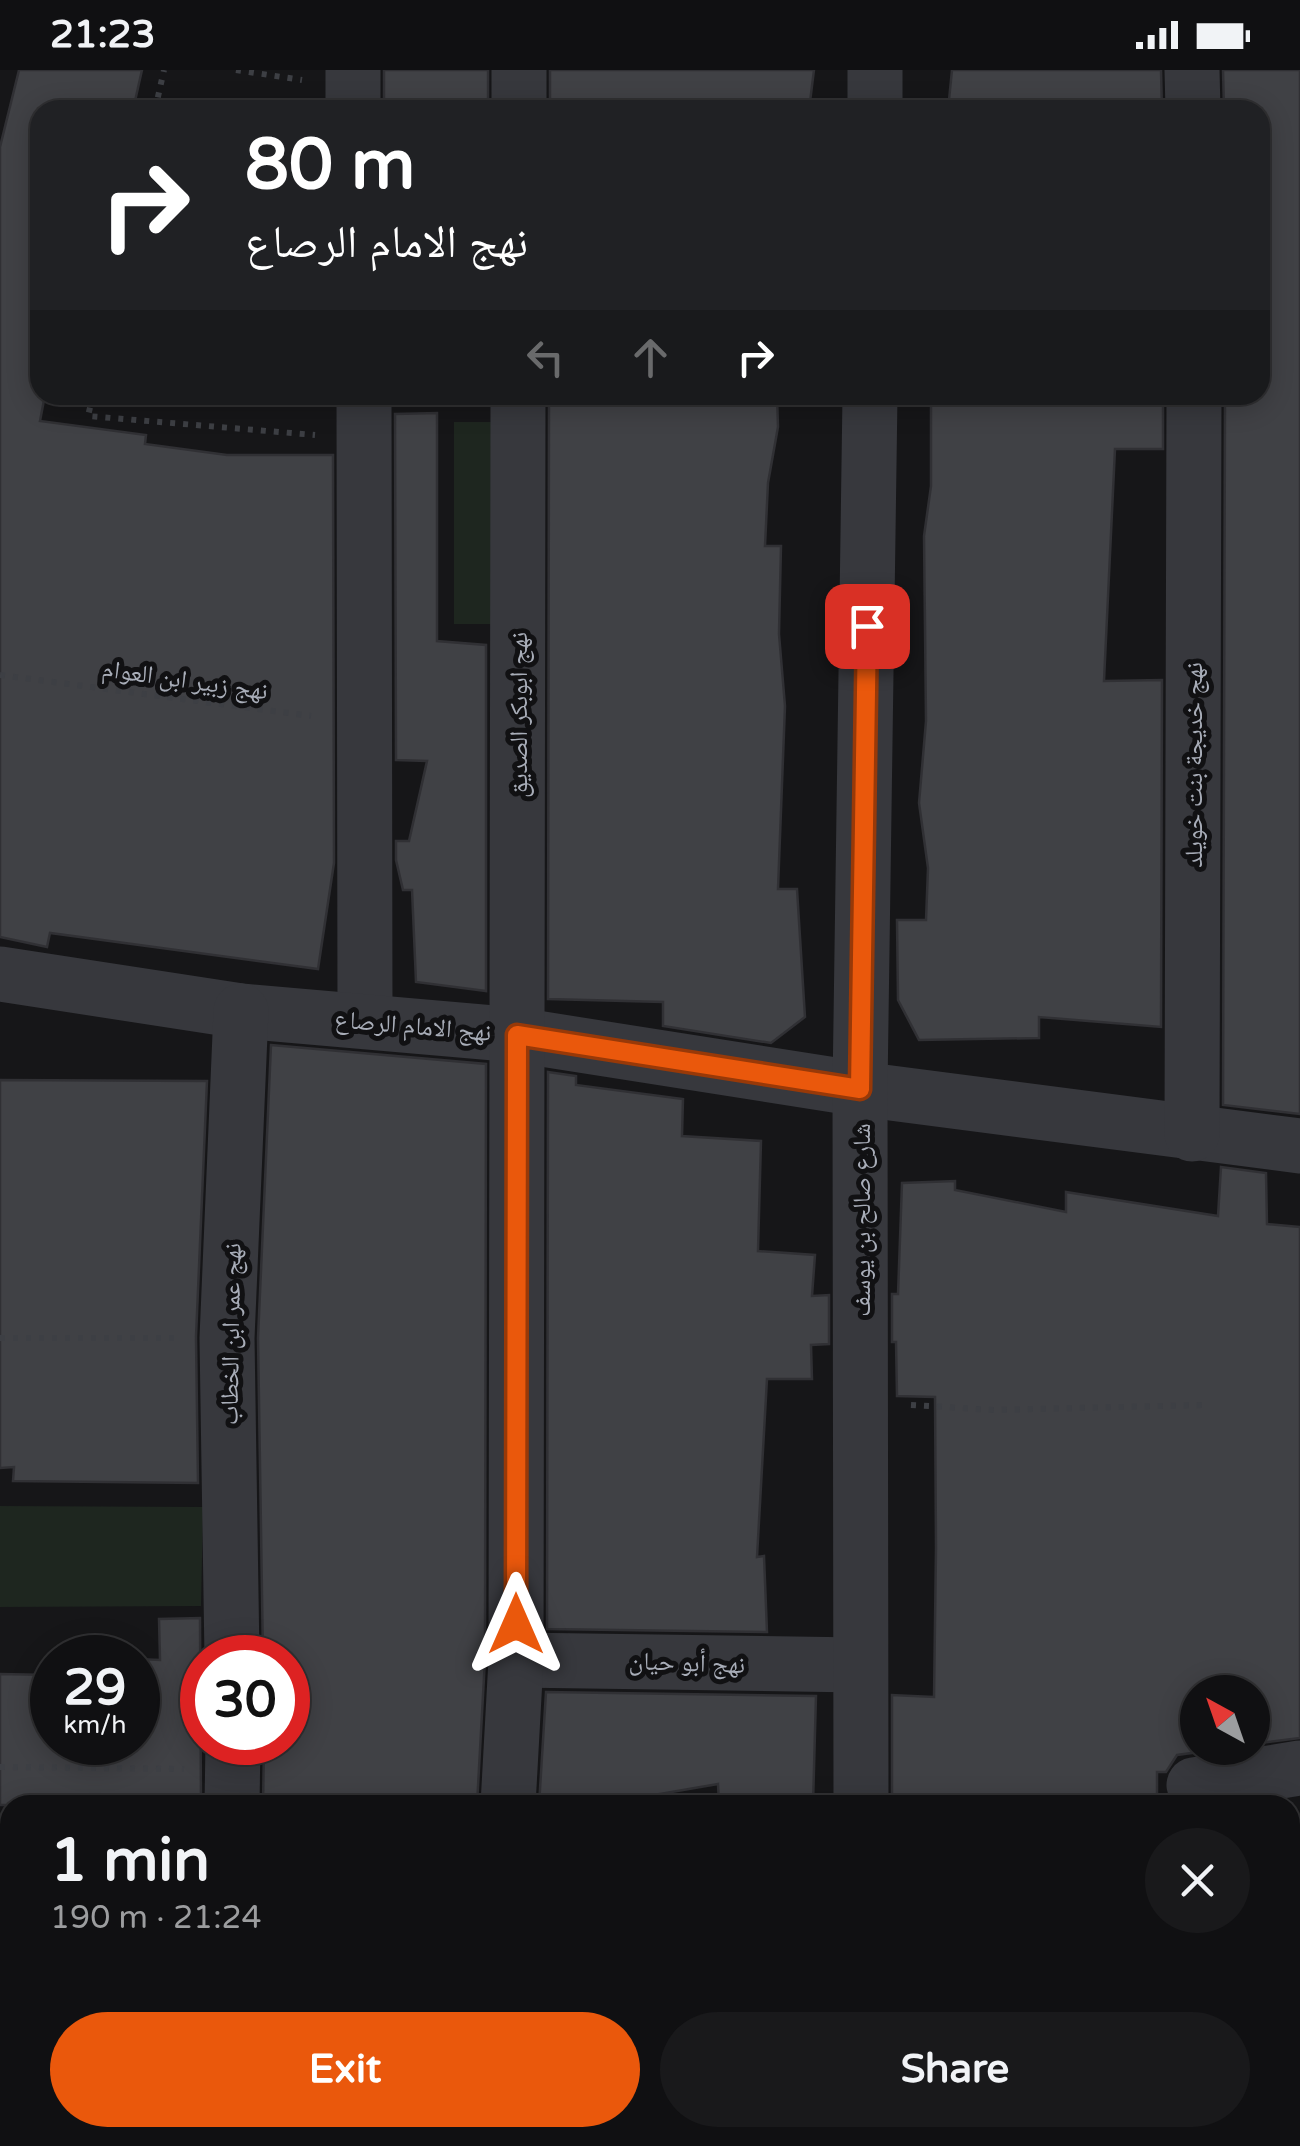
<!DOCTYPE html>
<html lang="en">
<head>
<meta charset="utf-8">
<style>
	:root { --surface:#101012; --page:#19191b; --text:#f1f3f6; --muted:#9c9d9f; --line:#303032; --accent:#ea580c }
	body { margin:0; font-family:"Varela Round","Noto Naskh Arabic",sans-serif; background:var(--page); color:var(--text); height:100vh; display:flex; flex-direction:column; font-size:38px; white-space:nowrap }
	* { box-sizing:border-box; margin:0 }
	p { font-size:32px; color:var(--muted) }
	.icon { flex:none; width:55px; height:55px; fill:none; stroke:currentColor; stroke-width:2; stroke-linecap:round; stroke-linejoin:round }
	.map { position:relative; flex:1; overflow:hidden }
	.details { position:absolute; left:0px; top:1725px; width:1300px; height:352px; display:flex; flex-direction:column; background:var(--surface); border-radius:30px 30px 0 0; box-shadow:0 5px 25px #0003,0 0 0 2px var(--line) }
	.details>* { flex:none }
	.guide { position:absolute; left:30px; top:30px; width:1240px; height:305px; border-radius:30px; box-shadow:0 5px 25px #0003,0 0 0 2px var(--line); background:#202124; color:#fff; overflow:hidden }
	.needle { width:65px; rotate:320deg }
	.tools { position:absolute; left:1180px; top:1605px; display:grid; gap:20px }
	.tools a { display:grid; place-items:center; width:90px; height:90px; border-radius:50%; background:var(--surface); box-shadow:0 5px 25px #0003,0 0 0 2px var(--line); font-size:50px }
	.speed { position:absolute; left:30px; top:1565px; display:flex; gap:20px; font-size:50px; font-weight:700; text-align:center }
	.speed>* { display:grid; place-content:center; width:130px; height:130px; border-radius:50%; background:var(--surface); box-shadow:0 5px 25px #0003,0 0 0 2px var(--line); line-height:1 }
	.speed small { font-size:25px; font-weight:400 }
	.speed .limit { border:15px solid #d22; background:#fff; color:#111 }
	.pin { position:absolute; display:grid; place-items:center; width:85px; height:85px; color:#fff; margin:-42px; border-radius:20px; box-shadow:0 5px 15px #0006 }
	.me { position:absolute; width:110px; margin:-55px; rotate:0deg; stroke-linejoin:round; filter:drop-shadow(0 0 8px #0008) }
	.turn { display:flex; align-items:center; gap:35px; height:210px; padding:0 50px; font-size:45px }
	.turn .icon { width:130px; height:130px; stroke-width:2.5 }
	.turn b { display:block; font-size:70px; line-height:85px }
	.lanes { display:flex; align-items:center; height:95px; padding:0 50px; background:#0003; justify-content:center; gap:50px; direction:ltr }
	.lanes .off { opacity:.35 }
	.round { display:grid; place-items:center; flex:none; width:105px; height:105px; border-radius:52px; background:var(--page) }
	.summary { display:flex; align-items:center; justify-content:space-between; height:170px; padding:0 50px }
	h1 { font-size:60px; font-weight:800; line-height:75px }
	.action { display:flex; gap:20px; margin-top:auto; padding:20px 50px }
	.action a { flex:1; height:115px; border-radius:60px; background:var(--accent); color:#fff; font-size:40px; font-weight:800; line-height:115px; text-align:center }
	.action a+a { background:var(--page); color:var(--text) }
	.status { display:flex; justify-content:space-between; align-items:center; height:70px; padding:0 50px; background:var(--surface); direction:ltr }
	.status svg { height:28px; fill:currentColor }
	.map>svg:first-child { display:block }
	.green { fill:#1e261f }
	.building { fill:#404145; stroke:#303034; stroke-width:2.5 }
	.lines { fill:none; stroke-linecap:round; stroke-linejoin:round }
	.path { stroke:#3d3f44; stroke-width:6; stroke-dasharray:5 8; stroke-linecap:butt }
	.minor { stroke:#37383d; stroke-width:55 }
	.route-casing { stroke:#983908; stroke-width:25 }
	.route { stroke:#ea580c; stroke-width:18 }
	.labels { text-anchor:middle; stroke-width:10; stroke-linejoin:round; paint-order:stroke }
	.street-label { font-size:25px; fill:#a8adb8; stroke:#111113 }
</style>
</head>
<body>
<div class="status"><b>21:23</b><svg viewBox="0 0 49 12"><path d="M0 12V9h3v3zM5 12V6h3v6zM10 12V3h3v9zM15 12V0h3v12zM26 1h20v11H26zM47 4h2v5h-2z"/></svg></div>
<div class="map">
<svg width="1300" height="2076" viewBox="0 0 1300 2076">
	<rect width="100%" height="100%" fill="#161618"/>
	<g class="green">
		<rect x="454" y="352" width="39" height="202"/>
		<polygon points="0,1436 203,1437 201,1536 0,1537"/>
	</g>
	<g class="building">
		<polygon points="19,0 142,0 133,40 40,40 40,325 45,325 40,351 146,365 145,374 227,385 333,385 334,793 318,899 50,863 47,877 0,867 0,77"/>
		<rect x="384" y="0" width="104" height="40"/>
		<polygon points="550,0 814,0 809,40 550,40"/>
		<polygon points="952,0 1161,0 1162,40 948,40"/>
		<polygon points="1223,0 1300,0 1300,1044 1223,1035 1225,325 1260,325 1260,40 1224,40"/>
		<polygon points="549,325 777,325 778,357 768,413 765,476 781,476 779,564 785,636 778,819 797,819 805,947 771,973 663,956 663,932 548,929"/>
		<polygon points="931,325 1163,325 1163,379 1115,379 1104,611 1162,610 1161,957 1039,947 1039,968 919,970 898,930 897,850 926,850 928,798 919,733 926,651 924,466 931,416"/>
		<polygon points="437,343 437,571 486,575 486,921 416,912 412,820 403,820 396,790 396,771 409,771 427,691 396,690 395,344"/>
		<polygon points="271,975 486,994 485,1589 477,1735 263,1735 264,1672 288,1672 288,1588 263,1588 258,1268"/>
		<polygon points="548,1002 576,1006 576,1015 683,1029 682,1066 761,1071 758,1181 815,1185 812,1226 829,1225 829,1274 811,1275 812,1309 767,1309 757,1487 764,1486 767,1562 547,1559"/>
		<polygon points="0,1010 207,1011 196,1267 198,1413 13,1411 14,1397 0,1398"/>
		<polygon points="1221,1097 1266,1103 1267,1154 1300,1157 1300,1668 1252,1674 1252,1622 1198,1622 1198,1678 1230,1678 1177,1685 1166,1702 1157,1702 1157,1730 892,1735 892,1625 934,1627 936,1478 935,1327 897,1326 896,1272 892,1272 892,1224 898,1224 902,1113 955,1111 955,1120 1066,1142 1066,1122 1218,1146"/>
		<polygon points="200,1548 201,1735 0,1735 0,1604 52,1605 52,1672 138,1672 138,1589 160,1590 159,1549"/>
		<polygon points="546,1622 816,1626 813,1735 719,1735 718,1714 631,1729 595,1728 595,1735 539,1735"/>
	</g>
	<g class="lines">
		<g class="path">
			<polyline points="236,0 302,10"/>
			<polyline points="155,40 164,0"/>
			<polyline points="93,325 88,346 315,365"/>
			<polyline points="0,605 311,646"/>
			<polyline points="0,1268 174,1268"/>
			<polyline points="911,1335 994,1340 1204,1335"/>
			<polyline points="0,1697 184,1699"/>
		</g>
		<g class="minor">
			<polyline points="353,0 353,40"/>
			<polyline points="1192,0 1193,40"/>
			<polyline points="519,40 519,0"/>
			<polyline points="875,40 875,0"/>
			<polyline points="364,325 365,950"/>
			<polyline points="0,904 241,941 517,965 860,1019 1300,1076"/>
			<polyline points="1192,1064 1194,325"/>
			<polyline points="232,1588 227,1268 241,941"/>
			<polyline points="516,1590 859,1595"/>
			<polyline points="1194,1715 1300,1698"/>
			<polyline points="232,1735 233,1672"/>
			<polyline points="508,1735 516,1590 518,325"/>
			<polyline points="861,1735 860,1019 870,325"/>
			<polyline points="1290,1937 1300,1937"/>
			<polyline points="0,2006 10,2005"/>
			<polyline points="660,2068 660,2076"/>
			<polyline points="938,2068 938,2076"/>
			<polyline points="1221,2068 1222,2076"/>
			<polyline points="396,2076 396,2068"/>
		</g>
	</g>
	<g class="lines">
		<g class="route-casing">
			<polyline id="route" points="516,1554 517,965 860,1019 867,556"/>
		</g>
		<use href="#route" class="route"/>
	</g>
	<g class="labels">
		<g class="street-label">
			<text transform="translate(185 609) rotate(8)" y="9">نهج زبير ابن العوام</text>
			<text transform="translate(518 645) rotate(-90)" y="9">نهج ابوبكر الصديق</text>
			<text transform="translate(1193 695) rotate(-90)" y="9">نهج خديجة بنت خويلد</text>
			<text transform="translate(413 955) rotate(5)" y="9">نهج الامام الرصاع</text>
			<text transform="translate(861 1150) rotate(-90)" y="9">شارع صالح بن يوسف</text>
			<text transform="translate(230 1264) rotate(-89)" y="9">نهج عمر ابن الخطاب</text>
			<text transform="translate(687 1592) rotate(2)" y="9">نهج أبو حيان</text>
		</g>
	</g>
</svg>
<div class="tools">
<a><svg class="needle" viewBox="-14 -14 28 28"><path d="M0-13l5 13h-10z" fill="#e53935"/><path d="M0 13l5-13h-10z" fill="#9c9d9f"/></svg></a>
</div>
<div class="speed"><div>29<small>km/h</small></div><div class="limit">30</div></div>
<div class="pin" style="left:867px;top:556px;background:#d93025"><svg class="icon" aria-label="arrive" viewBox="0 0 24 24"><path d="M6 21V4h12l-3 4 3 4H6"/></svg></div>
<svg class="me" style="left:516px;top:1554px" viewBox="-20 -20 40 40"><path d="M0-17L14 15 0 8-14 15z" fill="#ea580c" stroke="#fff" stroke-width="4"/></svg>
<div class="guide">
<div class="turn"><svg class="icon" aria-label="right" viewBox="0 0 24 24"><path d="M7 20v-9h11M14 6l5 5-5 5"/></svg><div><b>80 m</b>نهج الامام الرصاع</div></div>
<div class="lanes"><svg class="icon off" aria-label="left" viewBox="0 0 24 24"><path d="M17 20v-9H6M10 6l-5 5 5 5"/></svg><svg class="icon off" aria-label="ahead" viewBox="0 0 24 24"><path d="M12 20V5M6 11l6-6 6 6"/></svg><svg class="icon" aria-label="right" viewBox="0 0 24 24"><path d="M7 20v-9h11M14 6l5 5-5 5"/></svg></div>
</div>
<section class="details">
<div class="summary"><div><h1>1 min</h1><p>190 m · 21:24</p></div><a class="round"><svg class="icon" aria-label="close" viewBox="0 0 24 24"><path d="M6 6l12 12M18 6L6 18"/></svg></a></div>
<div class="action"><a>Exit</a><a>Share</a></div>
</section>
</div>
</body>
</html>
